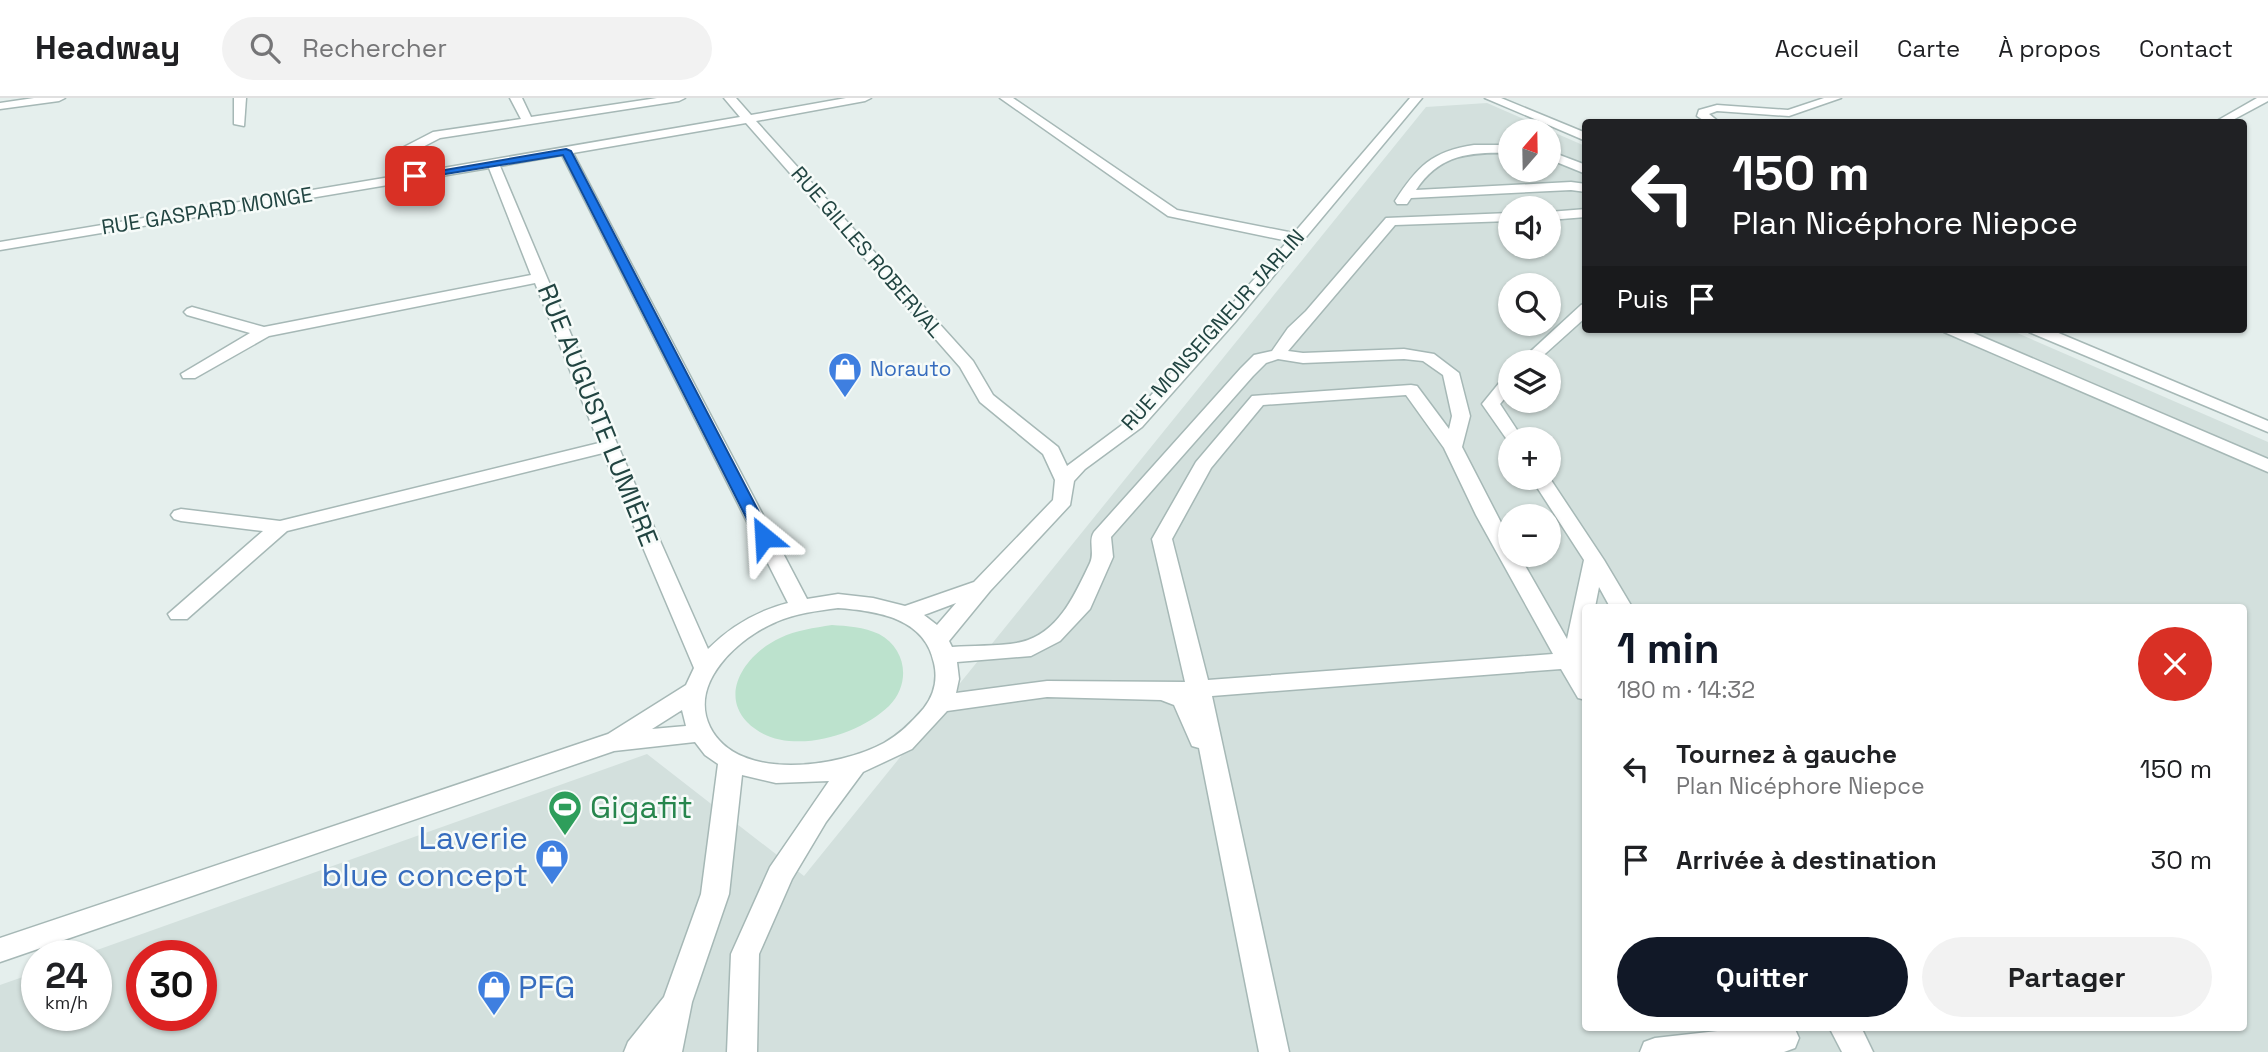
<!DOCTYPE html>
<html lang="fr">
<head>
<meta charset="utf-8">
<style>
	:root { --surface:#fff; --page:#f2f2f2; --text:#202124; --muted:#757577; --line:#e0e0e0; --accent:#111827 }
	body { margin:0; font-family:"Space Grotesk",sans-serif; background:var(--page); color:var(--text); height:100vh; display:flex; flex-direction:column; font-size:26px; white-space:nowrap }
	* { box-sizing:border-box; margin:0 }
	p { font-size:23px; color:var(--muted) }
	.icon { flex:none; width:38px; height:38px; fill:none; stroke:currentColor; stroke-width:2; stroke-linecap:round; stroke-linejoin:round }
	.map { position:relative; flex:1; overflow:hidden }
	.sheet { position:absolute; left:1582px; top:506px; width:665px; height:427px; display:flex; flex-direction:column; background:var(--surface); border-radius:7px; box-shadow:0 2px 5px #0004 }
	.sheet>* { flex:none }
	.top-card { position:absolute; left:1582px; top:21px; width:665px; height:214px; border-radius:7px; box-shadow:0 2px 5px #0004; background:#202124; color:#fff; overflow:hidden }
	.needle { width:46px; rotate:20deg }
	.controls { position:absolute; left:1498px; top:21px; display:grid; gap:14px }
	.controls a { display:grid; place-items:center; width:63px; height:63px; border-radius:50%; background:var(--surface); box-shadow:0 2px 5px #0004; font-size:35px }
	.speed { position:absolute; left:21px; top:842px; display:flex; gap:14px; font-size:35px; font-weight:700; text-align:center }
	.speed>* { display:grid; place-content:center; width:91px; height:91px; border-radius:50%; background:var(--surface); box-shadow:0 2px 5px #0004; line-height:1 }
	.speed small { font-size:18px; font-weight:400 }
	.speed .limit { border:10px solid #d22; background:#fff; color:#111 }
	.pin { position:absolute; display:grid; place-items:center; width:60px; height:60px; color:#fff; margin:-30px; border-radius:14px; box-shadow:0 4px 10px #0006 }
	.me { position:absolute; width:77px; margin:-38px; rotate:333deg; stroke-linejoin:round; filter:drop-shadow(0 0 5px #0008) }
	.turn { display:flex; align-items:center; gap:24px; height:147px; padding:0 35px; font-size:32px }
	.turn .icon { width:91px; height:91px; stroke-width:2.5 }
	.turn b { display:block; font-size:49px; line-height:60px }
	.then { display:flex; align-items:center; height:66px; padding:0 35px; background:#0003; gap:14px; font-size:26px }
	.round { display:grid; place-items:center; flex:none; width:74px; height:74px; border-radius:37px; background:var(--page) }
	.overview { display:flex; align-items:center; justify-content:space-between; height:119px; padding:0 35px }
	h1 { font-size:42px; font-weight:600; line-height:52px; color:var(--accent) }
	.button { display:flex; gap:14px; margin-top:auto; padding:14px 35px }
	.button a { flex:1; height:80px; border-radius:42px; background:var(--accent); color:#fff; font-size:28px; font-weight:600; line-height:80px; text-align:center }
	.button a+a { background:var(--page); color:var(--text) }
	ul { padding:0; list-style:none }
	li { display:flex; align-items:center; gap:21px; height:91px; padding:0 35px }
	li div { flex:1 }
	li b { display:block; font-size:26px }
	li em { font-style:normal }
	header { display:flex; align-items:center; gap:42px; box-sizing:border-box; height:98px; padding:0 35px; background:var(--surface); border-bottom:2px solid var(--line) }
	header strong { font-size:33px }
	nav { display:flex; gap:38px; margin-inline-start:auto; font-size:24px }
	.search { width:490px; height:63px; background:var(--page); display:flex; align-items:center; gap:18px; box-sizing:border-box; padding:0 24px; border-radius:38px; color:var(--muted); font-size:26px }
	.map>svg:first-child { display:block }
	.built { fill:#d3e0dd; fill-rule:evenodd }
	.green { fill:#bce2cd }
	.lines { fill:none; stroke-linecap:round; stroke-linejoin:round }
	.minor-casing { stroke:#a6b8b6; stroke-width:3 }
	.minor { fill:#fff; fill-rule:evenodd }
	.route { fill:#1a73e8; stroke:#114b97; stroke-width:2 }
	.labels { text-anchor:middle; stroke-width:5; stroke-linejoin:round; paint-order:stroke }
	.far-street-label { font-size:21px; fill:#214441; stroke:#f6fbf9 }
	.far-shop-label { font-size:21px; fill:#366cbe; stroke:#f6fbf9; text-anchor:start }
	.street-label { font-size:26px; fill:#214441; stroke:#f6fbf9 }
	.near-leisure-label { font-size:32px; fill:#27864d; stroke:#f6fbf9; text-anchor:start }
	.near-shop-label { font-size:32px; fill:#366cbe; stroke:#f6fbf9; text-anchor:end }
</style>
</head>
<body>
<header>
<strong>Headway</strong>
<div class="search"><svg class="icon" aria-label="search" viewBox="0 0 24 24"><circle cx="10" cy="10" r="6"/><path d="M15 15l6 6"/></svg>Rechercher</div>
<nav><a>Accueil</a><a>Carte</a><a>À propos</a><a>Contact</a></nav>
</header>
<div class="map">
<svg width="2268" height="954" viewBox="0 0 2268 954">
	<rect width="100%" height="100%" fill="#e5efed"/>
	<path class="built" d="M1487,5L1585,48L1586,231H2008L2268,344V954H0V887L37,874V917H96V858L83,857L647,656L804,778L1426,9ZM1510,33H1549V72H1510ZM1510,110H1549V149H1510ZM1510,187H1549V226H1510ZM1510,264H1549V303H1510ZM1510,341H1549V380H1510ZM1510,418H1549V457H1510ZM1586,509H2244V929H1586ZM142,858H201V917H142Z"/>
	<path class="green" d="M832,527C847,528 864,529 879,536C907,551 911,586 889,608C857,639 783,661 747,624C718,593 749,554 780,540C796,532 814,530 832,527Z"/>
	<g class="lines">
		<g class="minor-casing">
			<g id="minor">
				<polygon points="34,0 65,0 59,3 0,11 0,5"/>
				<polygon points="234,0 246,0 244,28 234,26"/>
				<path d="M510,0H522L531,19L657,0H685L679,3L440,40L413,54L420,74L740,19L724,0H736L751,17L846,0H871L865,3L756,23L973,263L993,297L1058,349L1067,368L1130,321L1288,143L1168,118L1000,0H1013L1177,112L1294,135L1410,0H1422L1236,223L1142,329L1085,371L1074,383L1070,407L990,493L949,543L952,549C973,547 1009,549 1028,542C1061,530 1076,494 1090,465C1095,454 1088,443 1094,434L1241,270L1254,257L1272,253L1288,230L1306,213L1386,120L1510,115V123L1395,127L1288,253L1303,255L1404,251L1434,256L1459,275L1470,318L1462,349L1510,442V457H1519L1567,541L1584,462L1531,380L1549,379L1604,462L1632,509H1610L1599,489L1595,509H1586V561L1582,567L1586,573V602L1578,600L1561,571L1212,598L1289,954H1259L1199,650L1192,648L1174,607L1161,602L1047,599L947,613L912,651L863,674L826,724L792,781L759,856L757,954H727L731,856L770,769L829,683L776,685L742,677L729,796L692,904L682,954H624L628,944L664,899L701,796L718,666L705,657L695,644L614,653L0,864V840L608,636L686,587L694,570L603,355L287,433L187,521H171L168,516L263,433L181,423L174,421L171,417L174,413L181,411L280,423L599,345L535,185L269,238L195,280H183L181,276L250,235L187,217L184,214L187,211L192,209L264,229L531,177L489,70L0,152V144L408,76L400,53L402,50L433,34L521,21ZM746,25L960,269L980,304L1043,356L1055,382L1053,402L974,484L905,508L873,500L838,496L807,501L573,55ZM562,57L788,505C757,513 731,528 708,551L618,348L500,68ZM1278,261L1303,265L1404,261L1423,263L1443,277L1452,318L1449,331L1417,288L1411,287L1252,298L1196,364L1152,441L1185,584L1047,583L956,595L959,581L957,564L1031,558L1060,543L1090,511L1113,459L1111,439L1253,278L1266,265ZM1406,297L1444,350L1476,417L1553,556L1208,582L1172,441L1211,370L1263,307ZM956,505L937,527L924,517ZM838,510C878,513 925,520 934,565C938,582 934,597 924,610C912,624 900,636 884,645C840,669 738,685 710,629C688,584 740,539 776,524C796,515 817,513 838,510ZM682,612L686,628L652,631Z"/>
				<polygon points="1485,0 1501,0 1586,35 1586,43"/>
				<polygon points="1824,0 1841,0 1789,18 1717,13 1709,16 1719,24 1706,24 1697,18 1699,12 1717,7 1788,12"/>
				<polygon points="2257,0 2268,0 2268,3 2229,24 2215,24"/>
				<path d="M1474,47H1510V55C1470,54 1440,56 1416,92L1571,84L1586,86V94L1571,92L1411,100L1407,106H1397L1395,103C1417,69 1432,53 1474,47Z"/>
				<polygon points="1549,53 1586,67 1586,76 1549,61"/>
				<polygon points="1586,111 1586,119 1549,122 1549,114"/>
				<polygon points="1586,205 1586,219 1536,264 1519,264 1581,207"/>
				<polygon points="1942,231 1964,231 2268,361 2268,374 1944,234"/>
				<polygon points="2027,231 2049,231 2268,323 2268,334 2029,234"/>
				<polygon points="1510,278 1510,294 1500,306 1523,341 1510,341 1510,346 1482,306 1504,279"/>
				<polygon points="1753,929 1794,929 1799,940 1795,950 1784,954 1640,954 1644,944 1655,940"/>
				<polygon points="1829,929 1861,929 1873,954 1842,954"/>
			</g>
		</g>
		<use href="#minor" class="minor"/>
	</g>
	<polygon class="route" points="566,51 571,53 772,439 769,442 764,443 756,439 563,57 415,81 410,78"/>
	<defs>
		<g id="shop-pin" transform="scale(1.75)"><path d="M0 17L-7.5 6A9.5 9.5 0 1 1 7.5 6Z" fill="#3f7fe0" stroke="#f6fbf9"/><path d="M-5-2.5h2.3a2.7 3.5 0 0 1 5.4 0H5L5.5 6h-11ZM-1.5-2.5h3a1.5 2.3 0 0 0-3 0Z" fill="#fff"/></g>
		<g id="stadium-pin" transform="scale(1.75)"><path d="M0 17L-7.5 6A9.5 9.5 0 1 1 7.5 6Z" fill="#2e9e5b" stroke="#f6fbf9"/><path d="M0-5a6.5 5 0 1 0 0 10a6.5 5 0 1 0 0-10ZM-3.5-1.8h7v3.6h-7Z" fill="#fff"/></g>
	</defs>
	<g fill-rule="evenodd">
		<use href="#shop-pin" x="845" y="271"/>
		<use href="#stadium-pin" x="565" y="709"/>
		<use href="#shop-pin" x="552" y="758"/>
		<use href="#shop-pin" x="494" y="889"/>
	</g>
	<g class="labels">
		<g class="far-street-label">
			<text transform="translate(207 113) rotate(-9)" y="7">RUE GASPARD MONGE</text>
			<text transform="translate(867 154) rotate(49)" y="7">RUE GILLES ROBERVAL</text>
			<text transform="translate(1213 232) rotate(-48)" y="7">RUE MONSEIGNEUR JARLIN</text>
		</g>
		<g class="far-shop-label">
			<text x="870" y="278">Norauto</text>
		</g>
		<g class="street-label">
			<text transform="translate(598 317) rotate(68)" y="9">RUE AUGUSTE LUMIÈRE</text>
		</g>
		<g class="near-leisure-label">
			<text x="590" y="720">Gigafit</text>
		</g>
		<g class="near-shop-label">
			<text x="528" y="751">Laverie<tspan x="528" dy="37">blue concept</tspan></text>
			<text x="518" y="900" text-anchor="start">PFG</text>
		</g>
	</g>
</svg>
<div class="controls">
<a><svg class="needle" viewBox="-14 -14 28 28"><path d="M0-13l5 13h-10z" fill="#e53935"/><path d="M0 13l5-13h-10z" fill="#757577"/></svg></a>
<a><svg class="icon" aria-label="sound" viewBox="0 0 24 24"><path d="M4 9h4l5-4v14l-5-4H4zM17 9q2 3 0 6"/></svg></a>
<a><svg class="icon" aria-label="search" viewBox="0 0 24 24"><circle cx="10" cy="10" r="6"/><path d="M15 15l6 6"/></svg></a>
<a><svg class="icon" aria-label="layers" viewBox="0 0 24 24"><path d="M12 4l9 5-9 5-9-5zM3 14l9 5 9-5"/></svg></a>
<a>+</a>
<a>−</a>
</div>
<div class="speed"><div>24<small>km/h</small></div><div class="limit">30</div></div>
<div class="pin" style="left:415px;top:78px;background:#d93025"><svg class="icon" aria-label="arrive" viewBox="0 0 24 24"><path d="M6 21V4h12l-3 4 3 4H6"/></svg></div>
<svg class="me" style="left:764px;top:439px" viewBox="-20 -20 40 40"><path d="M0-17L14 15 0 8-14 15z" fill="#1a73e8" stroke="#fff" stroke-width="4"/></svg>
<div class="top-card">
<div class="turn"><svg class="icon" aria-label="left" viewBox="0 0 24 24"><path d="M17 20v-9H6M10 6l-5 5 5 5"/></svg><div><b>150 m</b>Plan Nicéphore Niepce</div></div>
<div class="then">Puis<svg class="icon" aria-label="arrive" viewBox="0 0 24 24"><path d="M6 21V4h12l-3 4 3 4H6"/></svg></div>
</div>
<section class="sheet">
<div class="overview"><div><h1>1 min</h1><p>180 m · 14:32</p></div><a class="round" style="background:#d93025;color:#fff"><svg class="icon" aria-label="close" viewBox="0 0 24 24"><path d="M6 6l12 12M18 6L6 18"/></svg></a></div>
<ul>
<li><svg class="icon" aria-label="left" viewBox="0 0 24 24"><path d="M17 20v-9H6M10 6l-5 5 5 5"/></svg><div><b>Tournez à gauche</b><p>Plan Nicéphore Niepce</p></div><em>150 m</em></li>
<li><svg class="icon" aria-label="arrive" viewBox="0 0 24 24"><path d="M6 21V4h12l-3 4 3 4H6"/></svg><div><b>Arrivée à destination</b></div><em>30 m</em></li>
</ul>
<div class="button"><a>Quitter</a><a>Partager</a></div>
</section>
</div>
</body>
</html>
